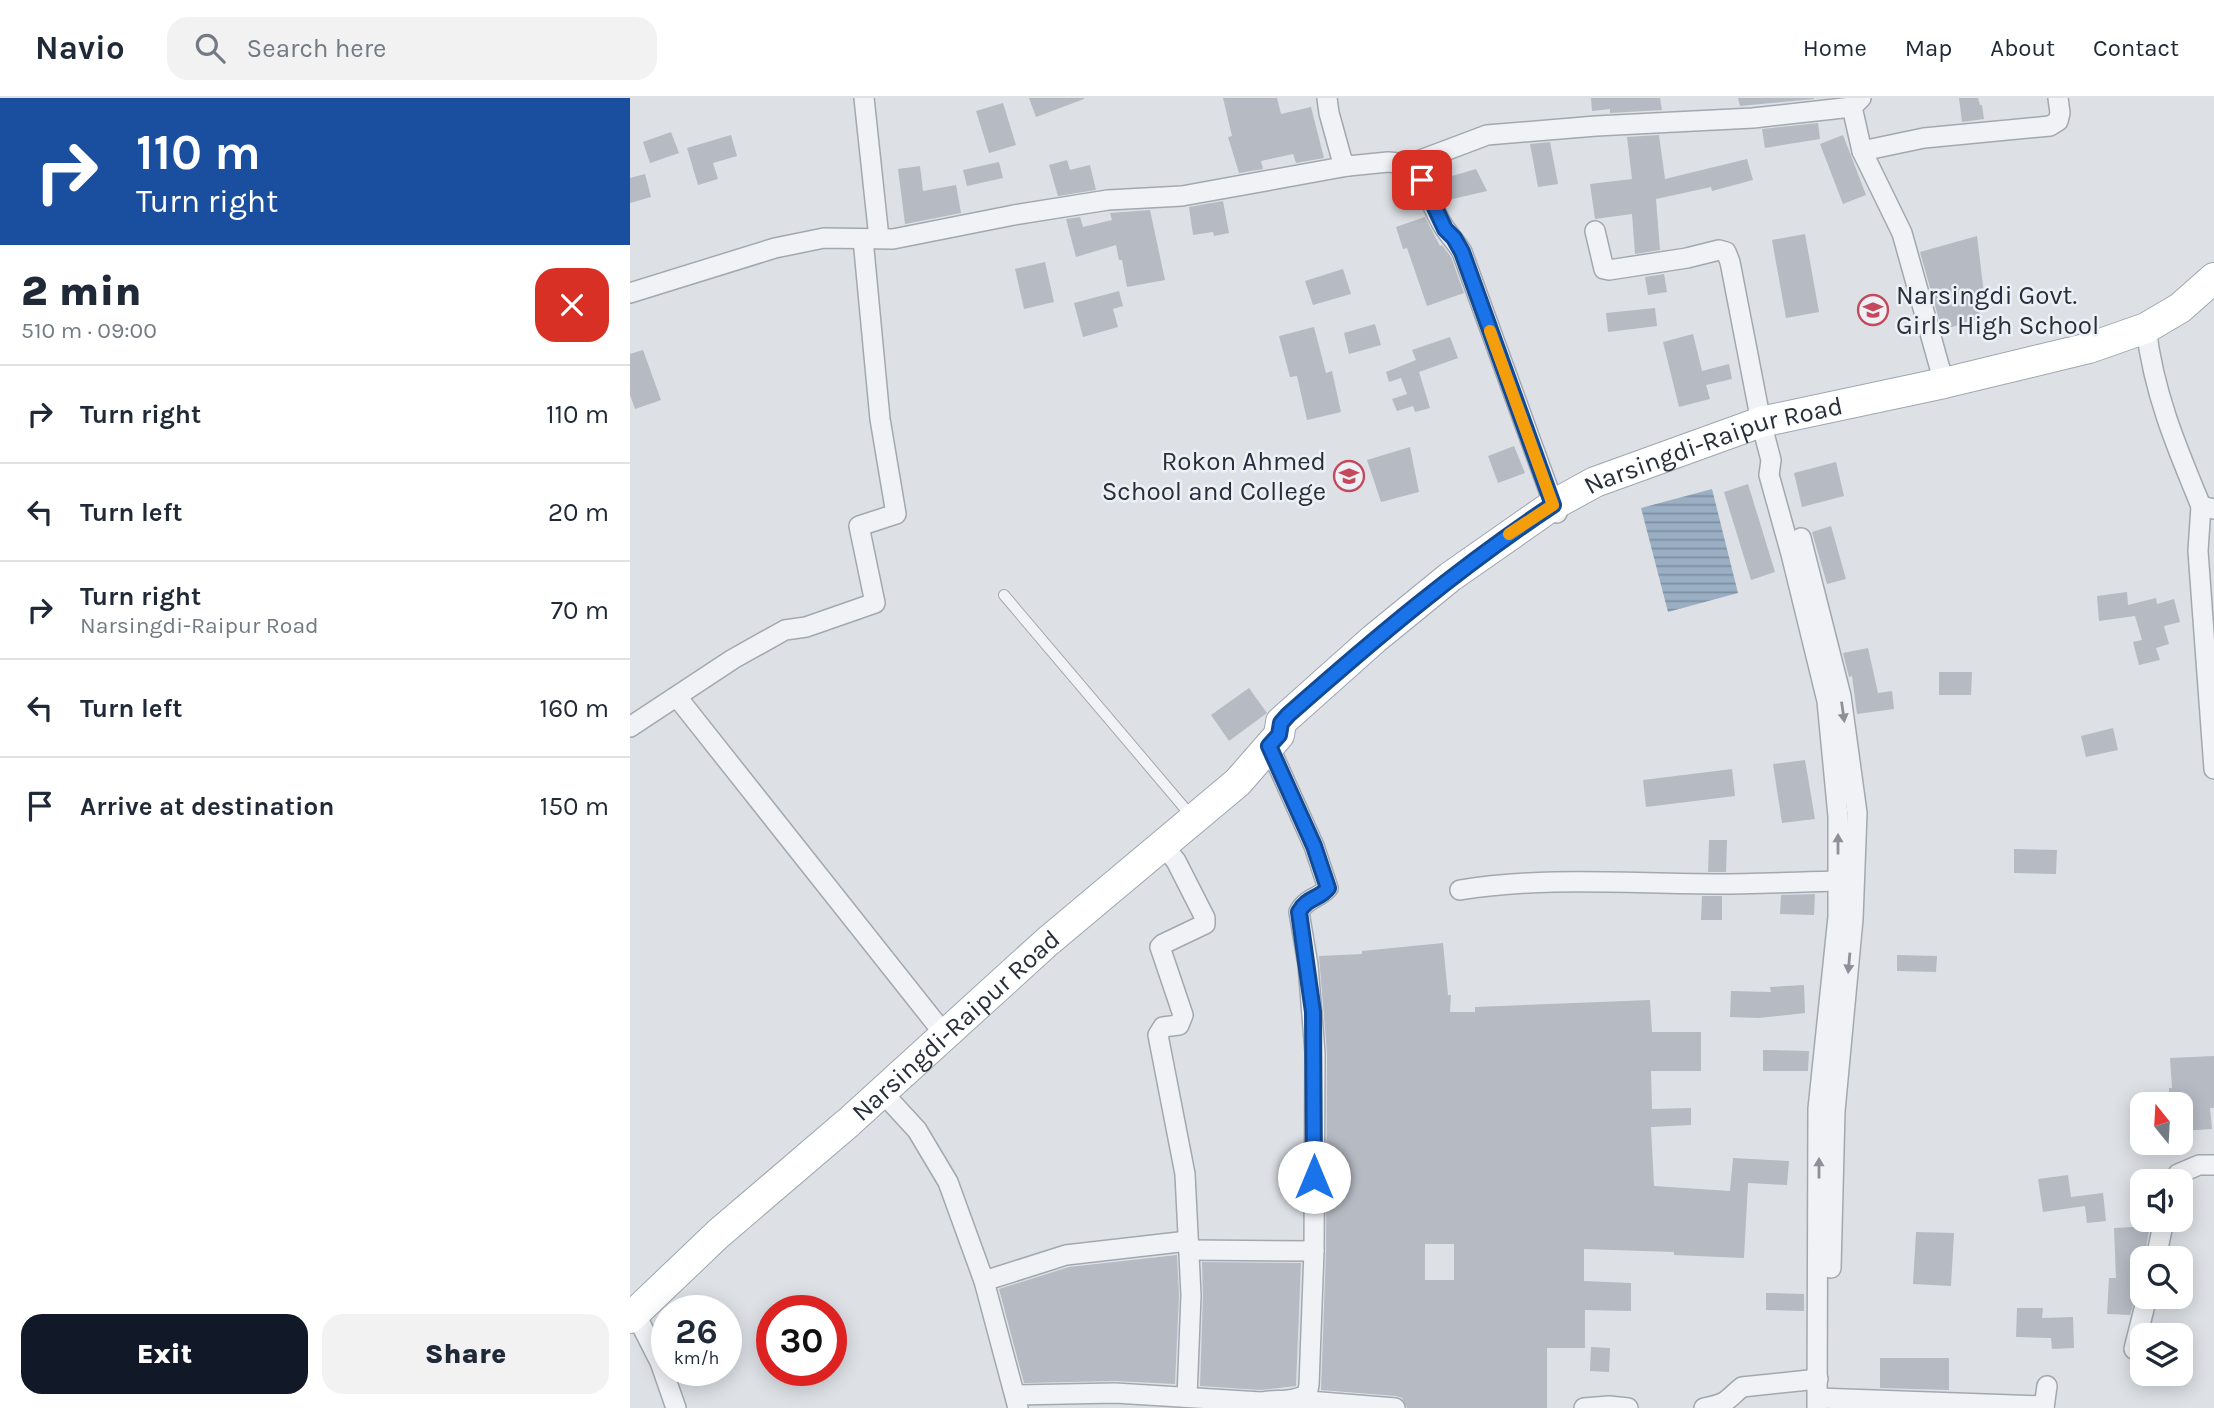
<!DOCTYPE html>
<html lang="en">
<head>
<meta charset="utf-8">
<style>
	:root { --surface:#fff; --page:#f2f2f3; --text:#1f2937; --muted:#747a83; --line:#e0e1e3; --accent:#111827 }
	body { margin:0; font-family:Karla,sans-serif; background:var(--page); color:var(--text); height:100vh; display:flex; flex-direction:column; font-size:26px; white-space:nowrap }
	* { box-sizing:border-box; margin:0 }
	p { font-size:23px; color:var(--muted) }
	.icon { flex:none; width:38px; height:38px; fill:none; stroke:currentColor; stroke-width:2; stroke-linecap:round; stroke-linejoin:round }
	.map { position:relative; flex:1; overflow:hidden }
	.side { display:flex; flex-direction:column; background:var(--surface); width:630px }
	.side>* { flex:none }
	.top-card { background:#1a4fa0; color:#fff; overflow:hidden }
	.needle { width:46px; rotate:342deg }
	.buttons { position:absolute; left:1500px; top:994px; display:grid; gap:14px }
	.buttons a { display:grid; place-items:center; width:63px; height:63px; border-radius:14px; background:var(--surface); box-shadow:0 4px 18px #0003; font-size:35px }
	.speed { position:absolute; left:21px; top:1197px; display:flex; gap:14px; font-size:35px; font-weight:700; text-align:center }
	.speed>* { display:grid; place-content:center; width:91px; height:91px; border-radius:50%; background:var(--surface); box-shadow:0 4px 18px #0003; line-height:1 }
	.speed small { font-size:18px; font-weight:400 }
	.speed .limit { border:10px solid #d22; background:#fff; color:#111 }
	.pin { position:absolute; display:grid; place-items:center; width:60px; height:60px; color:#fff; margin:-30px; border-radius:14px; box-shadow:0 4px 10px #0006 }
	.me { position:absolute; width:77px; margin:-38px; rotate:0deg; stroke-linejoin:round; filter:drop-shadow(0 0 5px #0008) }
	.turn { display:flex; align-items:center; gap:24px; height:147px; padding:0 21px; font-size:32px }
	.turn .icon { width:91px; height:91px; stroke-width:2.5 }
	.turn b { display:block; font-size:49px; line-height:60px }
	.round { display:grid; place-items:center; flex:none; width:74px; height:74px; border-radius:21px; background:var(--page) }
	.head { display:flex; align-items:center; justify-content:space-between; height:119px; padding:0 21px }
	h1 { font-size:42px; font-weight:800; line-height:52px }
	.primary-button { display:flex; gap:14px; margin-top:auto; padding:14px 21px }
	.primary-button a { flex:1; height:80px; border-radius:21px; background:var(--accent); color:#fff; font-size:28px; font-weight:800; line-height:80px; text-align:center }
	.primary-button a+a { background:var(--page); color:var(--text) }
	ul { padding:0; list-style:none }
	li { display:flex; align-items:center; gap:21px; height:98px; padding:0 21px; border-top:2px solid var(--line) }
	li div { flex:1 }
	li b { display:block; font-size:26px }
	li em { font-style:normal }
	header { display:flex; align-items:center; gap:42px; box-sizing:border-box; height:98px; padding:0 35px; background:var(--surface); border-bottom:2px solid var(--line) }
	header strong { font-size:33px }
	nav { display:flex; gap:38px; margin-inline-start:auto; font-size:24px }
	.search { width:490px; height:63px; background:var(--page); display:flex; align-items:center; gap:18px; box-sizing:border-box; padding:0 24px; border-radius:21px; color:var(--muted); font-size:26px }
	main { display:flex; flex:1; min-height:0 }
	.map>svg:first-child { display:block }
	.water { fill:url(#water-rules) }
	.building { fill:#b5bac3; fill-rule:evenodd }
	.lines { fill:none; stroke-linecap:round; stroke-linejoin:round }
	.service-casing { stroke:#a3a8b0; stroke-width:12 }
	.minor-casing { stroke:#a3a8b0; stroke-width:22 }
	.primary-casing { stroke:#9ea6b1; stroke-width:32 }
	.service { stroke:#f0f2f5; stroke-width:10 }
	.minor { stroke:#f0f2f5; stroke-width:19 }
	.primary { stroke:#fff; stroke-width:30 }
	.oneway { fill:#8c9098 }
	.route-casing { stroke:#114b97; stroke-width:18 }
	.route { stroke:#1a73e8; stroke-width:12 }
	.slow { stroke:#f59e0b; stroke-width:12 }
	.labels { text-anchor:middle; stroke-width:5; stroke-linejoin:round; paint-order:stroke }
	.poi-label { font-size:26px; fill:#282f3c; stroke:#edf0f4; text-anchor:start }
	.street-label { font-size:26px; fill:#282f3c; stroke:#edf0f4 }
</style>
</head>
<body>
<header>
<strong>Navio</strong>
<div class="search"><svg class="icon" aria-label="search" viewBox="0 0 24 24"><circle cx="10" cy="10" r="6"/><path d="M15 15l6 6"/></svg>Search here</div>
<nav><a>Home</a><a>Map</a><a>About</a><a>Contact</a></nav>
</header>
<main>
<section class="side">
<div class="top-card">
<div class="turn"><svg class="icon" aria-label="right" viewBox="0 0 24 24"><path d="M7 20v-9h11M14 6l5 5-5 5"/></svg><div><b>110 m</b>Turn right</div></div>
</div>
<div class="head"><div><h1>2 min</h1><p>510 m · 09:00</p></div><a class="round" style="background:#d93025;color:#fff"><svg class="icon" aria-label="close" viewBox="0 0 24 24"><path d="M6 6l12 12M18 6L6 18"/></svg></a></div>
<ul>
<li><svg class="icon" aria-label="right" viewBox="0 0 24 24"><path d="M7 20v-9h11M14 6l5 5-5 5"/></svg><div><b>Turn right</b></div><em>110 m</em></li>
<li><svg class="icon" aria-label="left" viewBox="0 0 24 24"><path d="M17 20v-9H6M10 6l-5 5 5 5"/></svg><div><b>Turn left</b></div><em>20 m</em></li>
<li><svg class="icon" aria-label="right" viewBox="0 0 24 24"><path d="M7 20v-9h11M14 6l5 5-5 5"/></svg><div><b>Turn right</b><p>Narsingdi-Raipur Road</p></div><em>70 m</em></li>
<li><svg class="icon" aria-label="left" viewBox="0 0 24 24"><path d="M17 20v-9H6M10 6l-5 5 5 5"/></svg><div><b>Turn left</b></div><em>160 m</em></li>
<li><svg class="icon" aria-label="arrive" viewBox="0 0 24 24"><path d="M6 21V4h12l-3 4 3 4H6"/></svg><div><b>Arrive at destination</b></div><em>150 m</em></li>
</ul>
<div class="primary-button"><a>Exit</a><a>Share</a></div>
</section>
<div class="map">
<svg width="1584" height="1310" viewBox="0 0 1584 1310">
	<defs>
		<pattern id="water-rules" width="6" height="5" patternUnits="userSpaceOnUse" patternTransform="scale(1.75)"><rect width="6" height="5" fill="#9aafc4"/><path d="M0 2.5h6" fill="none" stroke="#7e8fa0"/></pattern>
	</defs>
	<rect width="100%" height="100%" fill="#dde1e6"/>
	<polygon class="water" points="1082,391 1108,495 1038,514 1011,410"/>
	<g class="building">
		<polygon points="399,0 454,0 454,1 406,19"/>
		<polygon points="593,0 647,0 651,16 681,9 694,60 666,65 663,56 631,63 633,71 609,75 598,39 602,38"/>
		<polygon points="961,0 1030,0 1032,12 980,15 980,11 962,13"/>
		<polygon points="1108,0 1184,0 1184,1 1110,8"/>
		<polygon points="1329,0 1348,0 1350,7 1352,7 1354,21 1332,24"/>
		<polygon points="373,5 386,47 359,55 346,13"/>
		<polygon points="1188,25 1190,41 1135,50 1132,31"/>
		<polygon points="41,34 49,55 20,65 13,44"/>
		<polygon points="101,37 107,58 83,65 88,81 68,87 57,50"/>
		<polygon points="1029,37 1035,81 1117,61 1123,82 1082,93 1081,89 1026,101 1030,152 1005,156 1002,116 965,121 960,86 1002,81 997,39"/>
		<polygon points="1213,37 1236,97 1213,106 1190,46"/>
		<polygon points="920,44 928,86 908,89 900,46"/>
		<polygon points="437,62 440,72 460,67 466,92 428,98 419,67"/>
		<polygon points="369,64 373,80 337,88 333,72"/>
		<polygon points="290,68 293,93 326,87 331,115 275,126 268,71"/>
		<polygon points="846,71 857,93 814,103 805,83"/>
		<polygon points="15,76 21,99 0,105 0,80"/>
		<polygon points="593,103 599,135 584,138 583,134 563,137 559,109"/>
		<polygon points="520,112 535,182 497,189 492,162 489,162 486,147 446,159 436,121 450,119 453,129 482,122 480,115"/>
		<polygon points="795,119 810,148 812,147 821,159 834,195 797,208 777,150 773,151 766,129"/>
		<polygon points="1175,136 1189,214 1156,220 1142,142"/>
		<polygon points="1347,138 1355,204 1347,207 1351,220 1312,232 1290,154"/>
		<polygon points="415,164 424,204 394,211 385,171"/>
		<polygon points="713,171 721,196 683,207 675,183"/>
		<polygon points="1034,176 1037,194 1018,197 1015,179"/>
		<polygon points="489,193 493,208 483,211 488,229 453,239 444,205"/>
		<polygon points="1025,210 1027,228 978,234 976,215"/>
		<polygon points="745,226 751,247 719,256 714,235"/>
		<polygon points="684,229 696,275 702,273 711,314 677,322 667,278 660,279 649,238"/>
		<polygon points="1063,236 1072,273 1099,266 1102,281 1076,287 1080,301 1049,309 1033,244"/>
		<polygon points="820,239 828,260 789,274 800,310 785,314 783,308 767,313 762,301 777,296 771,280 759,284 756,274 786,262 782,252"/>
		<polygon points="13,252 31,302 5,311 0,297 0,256"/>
		<polygon points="884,348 895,375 868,385 858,358"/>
		<polygon points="780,349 789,394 751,404 737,362"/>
		<polygon points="1206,364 1214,398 1172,409 1164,375"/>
		<polygon points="1118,386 1145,474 1121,482 1094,394"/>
		<polygon points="1201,428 1216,481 1197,486 1182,434"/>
		<polygon points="1497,494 1498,507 1526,500 1527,506 1544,501 1550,524 1534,528 1539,546 1526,550 1530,562 1509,567 1503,544 1512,542 1505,518 1469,523 1467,498"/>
		<polygon points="1238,550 1248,595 1262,593 1264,611 1227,616 1222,578 1219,579 1213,555"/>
		<polygon points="1309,574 1342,574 1341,597 1309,597"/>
		<polygon points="619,590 637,615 599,643 581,617"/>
		<polygon points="1483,630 1488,652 1456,659 1451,638"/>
		<polygon points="1175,662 1185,721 1152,725 1143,666"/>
		<polygon points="1102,671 1105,698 1016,709 1013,682"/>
		<polygon points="1079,742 1097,742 1096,774 1078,774"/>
		<polygon points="1384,751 1427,752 1426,776 1384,775"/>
		<polygon points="1185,796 1184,817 1150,816 1151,797"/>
		<polygon points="1072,798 1092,798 1092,822 1071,822"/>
		<path d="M813,845L818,897H821L820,914H845V909L1020,902L1022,934H1071V973H1021L1022,1011L1061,1010V1027L1021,1029L1024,1088L1100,1093L1103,1060L1159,1063L1157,1087L1118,1085L1114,1160L1044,1157V1154L954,1151V1183L1001,1185V1213L955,1212V1250H917V1310H777L772,1300L766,1298L691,1292L696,1153L697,955L689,858L732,856V853ZM795,1146H824V1182H795Z"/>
		<polygon points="1267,857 1307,858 1306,874 1267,873"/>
		<polygon points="1174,887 1175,915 1129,920 1100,919 1101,893 1141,894 1140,889"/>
		<polygon points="1133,952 1179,953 1178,973 1133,973"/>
		<polygon points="1584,958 1584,1010 1580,1010 1582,1031 1550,1033 1550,1006 1539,1006 1539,990 1542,990 1540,960"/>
		<polygon points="1438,1077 1441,1099 1473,1095 1476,1123 1457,1125 1455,1108 1413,1114 1408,1081"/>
		<polygon points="1520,1128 1514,1159 1512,1159 1512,1176 1509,1177 1508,1191 1500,1217 1477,1216 1479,1180 1486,1180 1484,1130"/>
		<polygon points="1286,1134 1324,1135 1321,1188 1283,1186"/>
		<polygon points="547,1157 549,1197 545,1286 485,1283 394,1285 369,1191 439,1169"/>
		<polygon points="572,1164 671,1165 666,1288 631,1292 570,1288 573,1197"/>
		<polygon points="1136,1195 1174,1196 1174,1213 1136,1212"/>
		<polygon points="1387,1210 1413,1210 1412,1220 1443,1219 1444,1250 1422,1251 1421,1240 1386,1239"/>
		<polygon points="961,1249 980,1250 979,1274 960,1273"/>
		<polygon points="1250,1260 1319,1260 1319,1292 1250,1290"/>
	</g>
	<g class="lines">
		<g class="service-casing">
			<polyline id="service" points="374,497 563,720"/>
		</g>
		<g class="minor-casing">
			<g id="minor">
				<polyline points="234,0 249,140"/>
				<polyline points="697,0 699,15 712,62 718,68"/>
				<polyline points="1222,9 1232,53 1272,135 1314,285"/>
				<polyline points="1232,53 1294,40 1420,28 1428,23 1430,15 1428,0"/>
				<path d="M780,66C794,85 801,106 812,126C818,136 826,144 832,154L927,415"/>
				<polyline points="965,133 974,171 979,172 1057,160 1089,152 1096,154 1100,164 1131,324 1141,362 1139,377 1161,456 1197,603 1208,718 1208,819 1188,1011 1187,1310"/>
				<polyline points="0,195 145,150 194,140 263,141 384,117 478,102 552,98 718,68 758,64 780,66 857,37 966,28 1123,20 1222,9 1231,0"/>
				<path d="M1516,230C1524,296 1546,348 1571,408L1584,411"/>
				<polyline points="1571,408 1568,453 1584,671"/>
				<polyline points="1171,440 1211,598 1227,715 1223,821 1205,1013 1201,1170"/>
				<polyline points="47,599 315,937"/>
				<polyline points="0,629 103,561 155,532 176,529 245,505 229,428 266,416 250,321 233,141"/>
				<polyline points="532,746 546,763 575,820 575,826 533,846 530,849 553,917 549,927 533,929 528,937 555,1076 561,1197 557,1299"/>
				<path d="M830,792C915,778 1001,786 1086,786C1127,786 1167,784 1208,783"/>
				<polyline points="252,994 287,1032 318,1084 354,1183 388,1310"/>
				<polyline points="1546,1083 1548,1076 1569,1067 1584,1067"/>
				<polyline points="559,1152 684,1153"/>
				<polyline points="1526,1160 1534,1122"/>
				<polyline points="354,1183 436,1157 558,1143"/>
				<polyline points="5,1215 30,1264 46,1310"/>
				<polyline points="1504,1251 1517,1199"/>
				<polyline points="385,1297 485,1295 631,1304"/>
				<polyline points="1188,1300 1414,1308"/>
				<polyline points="666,1302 765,1310"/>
				<path d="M618,1310C636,1297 658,1308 677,1296L679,1287L684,1153L685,955L678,867L669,814C676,800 690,800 698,790L684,748L639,648"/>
				<polyline points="954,1310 979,1308 998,1310"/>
				<path d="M1074,1310C1099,1305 1095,1303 1112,1289L1188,1281"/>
				<polyline points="1414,1310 1417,1288"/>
			</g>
		</g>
		<g class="primary-casing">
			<g id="primary">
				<path id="s1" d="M0,1220L88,1136L219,1024L417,844L608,684L649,637L651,624L744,541L820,479L923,407L965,384L1131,324L1314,285L1459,250L1516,230L1550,210L1584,180"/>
			</g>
		</g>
		<use href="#service" class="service"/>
		<use href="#minor" class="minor"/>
		<use href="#primary" class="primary"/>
	</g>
	<defs><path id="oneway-solid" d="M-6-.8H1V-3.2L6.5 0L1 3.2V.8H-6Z" transform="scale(1.75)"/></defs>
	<g class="oneway">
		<use href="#oneway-solid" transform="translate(1213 614) rotate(82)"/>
		<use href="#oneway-solid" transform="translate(1208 746) rotate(-90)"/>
		<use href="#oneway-solid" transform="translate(1219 865) rotate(95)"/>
		<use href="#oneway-solid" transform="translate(1189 1070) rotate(-90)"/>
	</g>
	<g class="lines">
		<g class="route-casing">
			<path id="route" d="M684,1079L683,914L669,814C677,799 690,801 698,790L684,748L639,648L649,637L651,625L658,617C743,542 828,470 923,407L832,154L824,140L815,131L792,82"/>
		</g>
		<use href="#route" class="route"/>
		<polyline class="slow" points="860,233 923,407 879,436"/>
	</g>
	<defs>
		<g id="school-ring" transform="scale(1.575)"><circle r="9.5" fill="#edf0f4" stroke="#c5495d" stroke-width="1.5"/><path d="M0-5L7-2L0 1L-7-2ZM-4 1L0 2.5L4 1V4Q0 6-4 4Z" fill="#c5495d"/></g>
	</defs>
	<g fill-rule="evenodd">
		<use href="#school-ring" x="1243" y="212"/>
		<use href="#school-ring" x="719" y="378"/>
	</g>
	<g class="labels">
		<g class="poi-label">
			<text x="1266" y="206">Narsingdi Govt.<tspan x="1266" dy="30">Girls High School</tspan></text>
			<text x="696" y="372" text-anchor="end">Rokon Ahmed<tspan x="696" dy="30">School and College</tspan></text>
		</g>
		<g class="street-label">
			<text dy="9" stroke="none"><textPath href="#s1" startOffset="1407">Narsingdi-Raipur Road</textPath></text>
			<text dy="9" stroke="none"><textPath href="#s1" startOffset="438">Narsingdi-Raipur Road</textPath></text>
		</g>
	</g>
</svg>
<div class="buttons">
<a><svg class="needle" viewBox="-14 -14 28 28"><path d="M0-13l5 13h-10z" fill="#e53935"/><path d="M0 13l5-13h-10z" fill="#747a83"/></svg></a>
<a><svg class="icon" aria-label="sound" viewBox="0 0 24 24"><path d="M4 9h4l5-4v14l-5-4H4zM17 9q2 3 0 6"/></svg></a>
<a><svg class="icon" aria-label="search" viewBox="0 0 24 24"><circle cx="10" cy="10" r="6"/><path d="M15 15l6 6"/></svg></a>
<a><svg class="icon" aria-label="layers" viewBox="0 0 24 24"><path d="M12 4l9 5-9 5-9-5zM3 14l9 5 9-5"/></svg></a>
</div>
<div class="speed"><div>26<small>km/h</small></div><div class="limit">30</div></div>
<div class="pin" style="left:792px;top:82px;background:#d93025"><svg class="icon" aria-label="arrive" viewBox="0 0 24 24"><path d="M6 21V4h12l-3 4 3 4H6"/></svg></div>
<svg class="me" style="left:684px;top:1079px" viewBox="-20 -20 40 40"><circle r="19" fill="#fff"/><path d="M0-13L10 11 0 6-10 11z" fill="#1a73e8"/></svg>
</div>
</main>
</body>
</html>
